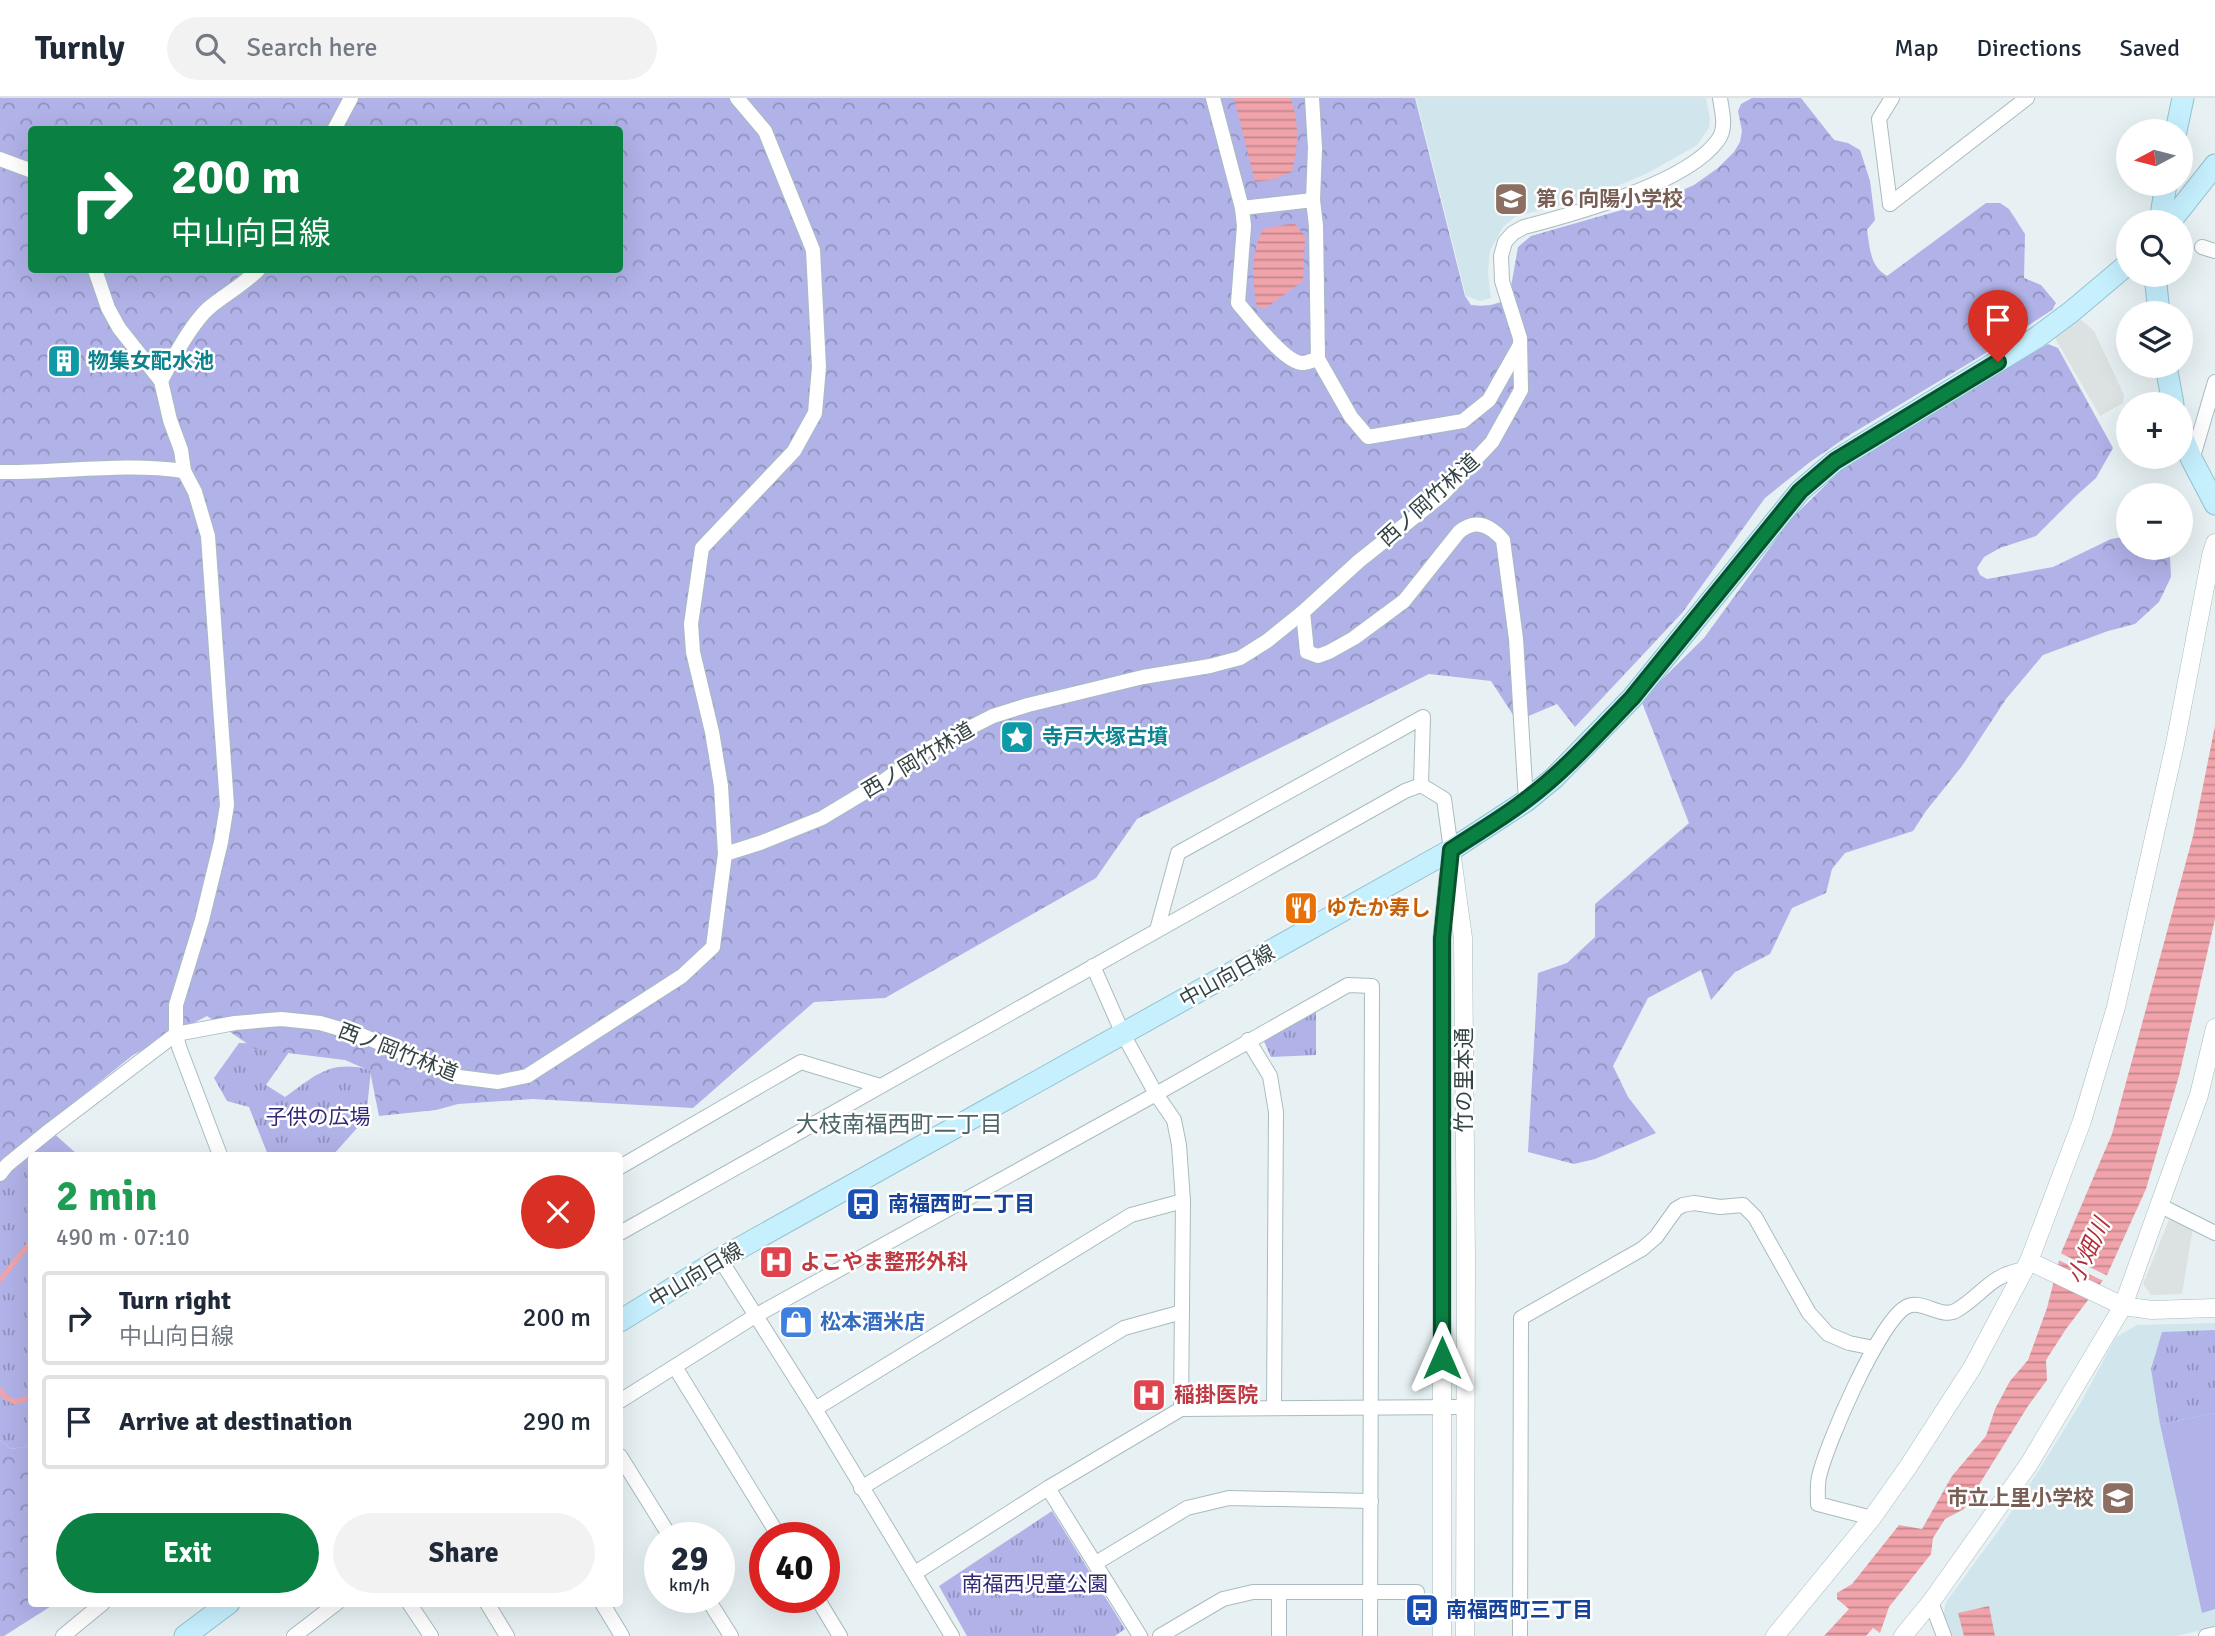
<!DOCTYPE html>
<html lang="en">
<head>
<meta charset="utf-8">
<style>
	:root { --surface:#fff; --page:#f2f2f3; --text:#1f2937; --muted:#747a83; --line:#e0e1e3; --accent:#0b8043 }
	body { margin:0; font-family:Signika,"Noto Sans JP",sans-serif; background:var(--page); color:var(--text); height:100vh; display:flex; flex-direction:column; font-size:26px; white-space:nowrap }
	* { box-sizing:border-box; margin:0 }
	p { font-size:23px; color:var(--muted) }
	.icon { flex:none; width:38px; height:38px; fill:none; stroke:currentColor; stroke-width:2; stroke-linecap:round; stroke-linejoin:round }
	.map { position:relative; flex:1; overflow:hidden }
	.side { position:absolute; left:28px; top:1054px; width:595px; height:455px; display:flex; flex-direction:column; background:var(--surface); border-radius:7px; box-shadow:0 7px 28px #0002 }
	.side>* { flex:none }
	.hud { position:absolute; left:28px; top:28px; width:595px; height:147px; border-radius:7px; box-shadow:0 7px 28px #0002; background:#0b8043; color:#fff; overflow:hidden }
	.needle { width:46px; rotate:263deg }
	.fabs { position:absolute; left:2116px; top:21px; display:grid; gap:14px }
	.fabs a { display:grid; place-items:center; width:77px; height:77px; border-radius:50%; background:var(--surface); box-shadow:0 7px 28px #0002; font-size:35px }
	.speed { position:absolute; left:644px; top:1424px; display:flex; gap:14px; font-size:35px; font-weight:700; text-align:center }
	.speed>* { display:grid; place-content:center; width:91px; height:91px; border-radius:50%; background:var(--surface); box-shadow:0 7px 28px #0002; line-height:1 }
	.speed small { font-size:18px; font-weight:400 }
	.speed .limit { border:10px solid #d22; background:#fff; color:#111 }
	.pin { position:absolute; display:grid; place-items:center; width:60px; height:60px; color:#fff; margin:-72px -30px; border-radius:50% 50% 50% 0; rotate:-45deg; box-shadow:0 0 7px #0007 }
	.pin .icon { rotate:45deg }
	.me { position:absolute; width:77px; margin:-38px; rotate:0deg; stroke-linejoin:round; filter:drop-shadow(0 0 5px #0008) }
	.turn { display:flex; align-items:center; gap:24px; height:147px; padding:0 28px; font-size:32px }
	.turn .icon { width:91px; height:91px; stroke-width:2.5 }
	.turn b { display:block; font-size:49px; line-height:60px }
	.round { display:grid; place-items:center; flex:none; width:74px; height:74px; border-radius:37px; background:var(--page) }
	.headline { display:flex; align-items:center; justify-content:space-between; height:119px; padding:0 28px }
	h1 { font-size:42px; font-weight:800; line-height:52px; color:#1e9e55 }
	.button { display:flex; gap:14px; margin-top:auto; padding:14px 28px }
	.button a { flex:1; height:80px; border-radius:42px; background:var(--accent); color:#fff; font-size:28px; font-weight:800; line-height:80px; text-align:center }
	.button a+a { background:var(--page); color:var(--text) }
	ul { padding:0; list-style:none }
	li { display:flex; align-items:center; gap:21px; height:94px; margin:0 14px 10px; padding:0 14px; border:4px solid var(--line); border-radius:7px }
	li div { flex:1 }
	li b { display:block; font-size:26px }
	li em { font-style:normal }
	header { display:flex; align-items:center; gap:42px; box-sizing:border-box; height:98px; padding:0 35px; background:var(--surface); border-bottom:2px solid var(--line) }
	header strong { font-size:33px }
	nav { display:flex; gap:38px; margin-inline-start:auto; font-size:24px }
	.search { width:490px; height:63px; background:var(--page); display:flex; align-items:center; gap:18px; box-sizing:border-box; padding:0 24px; border-radius:38px; color:var(--muted); font-size:26px }
	.map>svg:first-child { display:block }
	.education { fill:#d1e6ec }
	.grass { fill:url(#grass-tufts) }
	.forest { fill:url(#forest-crowns); fill-rule:evenodd }
	.pitch { fill:#b0b2e8 }
	.parking { fill:#dce1e1 }
	.water { fill:url(#water-rules) }
	.pier { fill:#e7f1f3 }
	.lines { fill:none; stroke-linecap:round; stroke-linejoin:round }
	.stream { stroke:#f0a3aa; stroke-width:5 }
	.minor-casing { stroke:#a9bbbf; stroke-width:16 }
	.tertiary-casing { stroke:#a9bbbf; stroke-width:19 }
	.secondary-casing { stroke:#94c2d0; stroke-width:23 }
	.minor { stroke:#fff; stroke-width:14 }
	.tertiary { stroke:#fff; stroke-width:18 }
	.secondary { stroke:#c6f0fe; stroke-width:21 }
	.route-casing { stroke:#07532c; stroke-width:18 }
	.route { stroke:#0b8043; stroke-width:12 }
	.labels { text-anchor:middle; stroke-width:5; stroke-linejoin:round; paint-order:stroke }
	.education-label { font-size:21px; font-weight:bold; fill:#785e54; stroke:#fff; text-anchor:start }
	.culture-label { font-size:21px; font-weight:bold; fill:#0d838f; stroke:#fff; text-anchor:start }
	.street-label { font-size:21px; fill:#364446; stroke:#fff }
	.food-label { font-size:21px; font-weight:bold; fill:#c56008; stroke:#fff; text-anchor:start }
	.park-label { font-size:21px; fill:#332978; stroke:#fff }
	.transit-label { font-size:21px; font-weight:bold; fill:#164399; stroke:#fff; text-anchor:start }
	.health-label { font-size:21px; font-weight:bold; fill:#be3a42; stroke:#fff; text-anchor:start }
	.shop-label { font-size:21px; font-weight:bold; fill:#366cbe; stroke:#fff; text-anchor:start }
	.neighbourhood-label { font-size:23px; fill:#4d6669; stroke:#fff }
	.water-label { font-size:23px; font-style:italic; fill:#b22f39; stroke:#fff }
</style>
</head>
<body>
<header>
<strong>Turnly</strong>
<div class="search"><svg class="icon" aria-label="search" viewBox="0 0 24 24"><circle cx="10" cy="10" r="6"/><path d="M15 15l6 6"/></svg>Search here</div>
<nav><a>Map</a><a>Directions</a><a>Saved</a></nav>
</header>
<div class="map">
<svg width="2215" height="1538" viewBox="0 0 2215 1538">
	<defs>
		<pattern id="grass-tufts" width="24" height="20" patternUnits="userSpaceOnUse" patternTransform="scale(1.75)"><rect width="24" height="20" fill="#b0b2e8"/><path d="M3 7l-1-3M5 7V3M7 7l1-3M15 17l-1-3M17 17v-4M19 17l1-3" fill="none" stroke="#9092be"/></pattern>
		<pattern id="forest-crowns" width="20" height="18" patternUnits="userSpaceOnUse" patternTransform="scale(1.75)"><rect width="20" height="18" fill="#b0b2e8"/><path d="M2 6a3 3 0 1 1 6 0M12 15a3 3 0 1 1 6 0" fill="none" stroke="#9092be"/></pattern>
		<pattern id="water-rules" width="6" height="5" patternUnits="userSpaceOnUse" patternTransform="scale(1.75)"><rect width="6" height="5" fill="#f0a3aa"/><path d="M0 2.5h6" fill="none" stroke="#c3868c"/></pattern>
	</defs>
	<rect width="100%" height="100%" fill="#e7f1f3"/>
	<g class="education">
		<polygon points="1416,0 1706,0 1710,20 1709,30 1697,47 1650,74 1596,97 1515,119 1503,129 1490,153 1488,174 1491,200 1480,203 1466,198"/>
		<polygon points="2215,1225 2215,1529 2177,1538 1951,1538 1943,1518 1946,1504 2001,1429 2039,1372 2080,1306 2116,1239 2137,1227"/>
	</g>
	<g class="grass">
		<polygon points="1316,913 1316,957 1271,959 1263,941"/>
		<path d="M239,945L294,947L266,987L285,999C316,977 330,961 371,972L366,1020L333,1057H268L249,1009L227,1003L214,980Z"/>
		<polygon points="50,1032 78,1057 32,1057 31,1348 10,1351 0,1342 0,1076"/>
		<polygon points="2215,1232 2215,1315 2160,1326 2151,1271 2162,1234"/>
		<polygon points="1052,1413 1125,1531 1115,1538 967,1538 939,1488"/>
	</g>
	<g class="forest">
		<path d="M0,0H1415L1465,198L1471,207C1486,209 1496,207 1509,200L1518,149L1531,138L1667,99L1694,87L1718,70L1734,54L1740,44L1742,33L1738,13L1741,6L1752,0H1801L1834,42L1848,45L1860,52L1870,83L1875,122L1867,132C1870,151 1870,168 1887,178L1986,105H2000L2009,111L2025,136L2024,180L2041,187L2056,205L2052,212L1981,258L1851,336L1810,364L1765,400L1682,515L1575,629L1557,606L1517,623L1491,583L1429,576L1137,721L1096,780L885,900L814,904L693,1010L533,1001L458,1006L436,1012L379,1018L370,973L345,962L255,951L207,918L133,957L41,1031L0,1073ZM32,32H620V172H32Z"/>
		<polygon points="2048,246 2058,250 2113,350 2096,380 2077,397 2036,438 2000,450 1984,459 1977,470 1980,477 1987,481 2053,469 2111,441 2128,438 2128,450 2167,450 2170,459 2171,479 2159,504 2135,526 2108,533 2043,557 2006,601 1962,668 1926,713 1913,733 1845,755 1832,771 1826,795 1792,810 1770,856 1735,874 1711,902 1701,872 1648,900 1613,968 1628,999 1656,1035 1595,1061 1574,1066 1528,1054 1538,875 1567,865 1595,839 1595,806 1689,725 1641,602 1704,540 1790,422 1841,372 1902,331"/>
		<polygon points="0,1342 10,1351 31,1348 32,1505 56,1505 4,1538 0,1538"/>
	</g>
	<polygon class="pitch" points="2215,1315 2215,1511 2202,1515 2160,1326"/>
	<g class="parking">
		<polygon points="2080,221 2094,233 2124,297 2123,305 2100,318 2055,240"/>
		<polygon points="2171,1117 2193,1130 2182,1196 2151,1197 2143,1186"/>
	</g>
	<g class="water">
		<path d="M1234,0H1290C1300,24 1298,50 1292,74L1271,82L1255,84Z"/>
		<path d="M1294,125L1305,138L1303,183L1267,209H1257C1252,181 1250,157 1263,131Z"/>
		<polygon points="2215,628 2215,821 2179,978 2146,1091 2107,1177 2066,1231 2046,1262 2047,1282 2028,1308 1964,1411 1945,1421 1933,1440 1931,1456 1889,1509 1880,1535 1873,1530 1866,1538 1824,1538 1849,1511 1837,1501 1837,1495 1852,1486 1899,1427 1922,1431 1952,1378 1986,1338 1995,1311 2010,1283 2028,1262 2047,1210 2061,1155 2112,1036 2193,738"/>
		<polygon points="1989,1508 1995,1538 1964,1538 1958,1515"/>
	</g>
	<polygon class="pier" points="2058,1154 2110,1179 2106,1184 2056,1161"/>
	<g class="lines">
		<g class="stream">
			<polyline points="0,1182 32,1142"/>
			<polyline points="0,1292 5,1299 15,1304 32,1299"/>
		</g>
		<g class="minor-casing">
			<g id="minor">
				<path d="M1213,0L1242,110L1244,128L1238,205C1249,218 1285,265 1302,265C1307,265 1313,262 1318,261"/>
				<polyline points="1312,0 1315,50 1313,102 1316,128 1318,261 1351,319 1368,339 1463,323 1489,302 1520,247"/>
				<polyline points="334,32 351,0"/>
				<polyline points="0,61 32,73"/>
				<polyline points="1890,106 2027,0"/>
				<polyline points="1890,106 1879,21 1892,0"/>
				<polyline points="1242,110 1313,102"/>
				<polyline points="2202,149 2215,153"/>
				<polyline points="95,172 108,210 119,230 161,283 170,322 181,352 184,373 195,394 208,438 227,707 221,744 202,822 176,907 176,936 179,949 220,1057"/>
				<path d="M161,283C171,263 193,223 210,209C226,196 243,187 258,172"/>
				<polyline points="2192,362 2215,284"/>
				<path d="M0,374C61,375 123,364 184,373"/>
				<path d="M1303,514L1307,554L1318,558L1329,554L1354,540L1404,503L1459,434C1475,421 1489,426 1503,442L1516,541L1526,703"/>
				<polyline points="725,756 721,688 712,634 693,554 691,526 702,450 794,353 815,315 819,269 813,152 765,33 737,0"/>
				<polyline points="1157,832 1178,755 1423,619 1421,687"/>
				<polyline points="1093,868 1123,936 1156,996 1174,1022 1179,1047 1183,1103 1181,1311"/>
				<polyline points="1248,942 1270,978 1276,1014 1274,1310"/>
				<polyline points="620,1069 801,964 880,988"/>
				<path d="M0,1076L7,1067L50,1032L176,936L235,925L281,921L320,925L361,937L459,979L498,984L527,978L682,878L713,849L725,756L760,745L822,720L885,682L928,651L993,618L1028,607L1143,579L1210,568L1240,560L1267,543L1303,514L1359,463L1442,397L1492,344L1521,292L1520,240L1502,183L1501,158L1505,144L1513,135L1524,129C1574,116 1688,85 1718,42C1727,30 1722,14 1720,0"/>
				<polyline points="2159,1107 2215,1135"/>
				<polyline points="620,1135 1405,693 1421,687 1444,701 1451,752"/>
				<polyline points="720,1161 815,1311 952,1538"/>
				<polyline points="675,1269 780,1440"/>
				<polyline points="620,1303 755,1218 1156,996 1348,887 1372,888 1370,1538"/>
				<polyline points="815,1311 1131,1117 1183,1103"/>
				<polyline points="620,1358 671,1440"/>
				<polyline points="861,1390 1124,1230 1182,1214"/>
				<polyline points="1048,1390 1140,1538"/>
				<path d="M1872,1420L1818,1406C1818,1397 1817,1388 1819,1379C1826,1347 1879,1224 1906,1209C1922,1200 1941,1222 1957,1212C1985,1195 1988,1178 2025,1171"/>
				<polyline points="1096,1465 1187,1410 1229,1400 1371,1403"/>
				<polyline points="915,1475 1048,1390 1181,1311 1465,1309"/>
				<polyline points="1279,1494 1279,1538"/>
				<polyline points="707,1500 731,1538"/>
				<polyline points="817,1500 840,1538"/>
				<polyline points="1931,1504 1944,1538"/>
				<polyline points="409,1505 431,1538"/>
				<polyline points="487,1505 507,1538"/>
				<polyline points="602,1505 622,1538"/>
				<polyline points="63,1538 103,1505"/>
				<polyline points="294,1538 337,1505"/>
				<polyline points="1160,1538 1223,1501 1253,1494 1417,1494"/>
				<polyline points="1520,1538 1521,1220 1642,1151 1656,1139 1676,1111 1683,1107 1694,1105 1720,1109 1743,1107 1755,1119 1809,1215 1828,1236 1849,1245 1874,1250"/>
				<polyline points="2206,1538 2215,1536"/>
			</g>
		</g>
		<g class="tertiary-casing">
			<g id="tertiary">
				<polyline points="1451,752 1463,840 1466,1162 1465,1538"/>
				<polyline points="2029,1163 2123,1208 2152,1212 2215,1210"/>
				<polyline points="1442,1538 1442,840 1448,780"/>
				<polyline points="1775,1538 1872,1420 1908,1369 1972,1270 2029,1163 2082,1023 2116,909 2175,646 2211,458 2215,445"/>
				<polyline points="1903,1538 1931,1504 2029,1366 2123,1208 2199,997 2215,930"/>
			</g>
		</g>
		<g class="secondary-casing">
			<g id="secondary">
				<polyline points="2176,33 2183,0"/>
				<polyline points="2160,124 2166,86"/>
				<polyline points="2170,124 2215,67"/>
				<polyline points="2155,177 2159,215"/>
				<polyline points="2166,268 2173,306"/>
				<polyline points="2180,333 2192,362 2215,406"/>
				<polyline points="620,1223 720,1161 1451,752 1526,703 1554,680 1632,600 1800,393 1835,363 2036,240 2071,214 2128,166"/>
				<polyline points="185,1538 229,1505"/>
			</g>
		</g>
		<use href="#minor" class="minor"/>
		<use href="#tertiary" class="tertiary"/>
		<use href="#secondary" class="secondary"/>
	</g>
	<g class="lines">
		<g class="route-casing">
			<path id="route" d="M1442,1260V840L1451,752C1476,735 1503,720 1527,701C1566,672 1598,635 1632,600L1800,393L1835,363L1998,264"/>
		</g>
		<use href="#route" class="route"/>
	</g>
	<defs>
		<g id="school-square" transform="scale(1.75)"><rect x="-9" y="-9" width="18" height="18" rx="4" fill="#8d6e63" stroke="#fff"/><path d="M0-5L7-2L0 1L-7-2ZM-4 1L0 2.5L4 1V4Q0 6-4 4Z" fill="#fff"/></g>
		<g id="building-square" transform="scale(1.75)"><rect x="-9" y="-9" width="18" height="18" rx="4" fill="#0f9aa8" stroke="#fff"/><path d="M-4-6H4V6H1V3H-1V6H-4ZM-2.5-4.3h1.7v1.8h-1.7ZM.8-4.3h1.7v1.8H.8ZM-2.5-1h1.7V.8h-1.7ZM.8-1h1.7V.8H.8Z" fill="#fff"/></g>
		<g id="sight-square" transform="scale(1.75)"><rect x="-9" y="-9" width="18" height="18" rx="4" fill="#0f9aa8" stroke="#fff"/><path d="M0-6L1.8-2.2L6-1.7L2.9 1.2L3.7 5.4L0 3.3L-3.7 5.4L-2.9 1.2L-6-1.7L-1.8-2.2Z" fill="#fff"/></g>
		<g id="restaurant-square" transform="scale(1.75)"><rect x="-9" y="-9" width="18" height="18" rx="4" fill="#e8710a" stroke="#fff"/><path d="M-5-6h1v4h1v-4h1v4h1v-4h1v5L-1.5 .5V6h-2V.5L-5-1ZM5-6V6H3V1.5H1.5Q1.5-4 5-6Z" fill="#fff"/></g>
		<g id="bus-square" transform="scale(1.75)"><rect x="-9" y="-9" width="18" height="18" rx="4" fill="#1a4fb4" stroke="#fff"/><path d="M-5-6H5V4H4V6H2V4H-2V6H-4V4H-5ZM-3.5-4V0h7V-4ZM-3.5 1.2v1.5H-2V1.2ZM2 1.2v1.5H3.5V1.2Z" fill="#fff"/></g>
		<g id="hospital-square" transform="scale(1.75)"><rect x="-9" y="-9" width="18" height="18" rx="4" fill="#e0444e" stroke="#fff"/><path d="M-5-5h3v3.5h4V-5h3V5h-3V1.5h-4V5h-3Z" fill="#fff"/></g>
		<g id="shop-square" transform="scale(1.75)"><rect x="-9" y="-9" width="18" height="18" rx="4" fill="#3f7fe0" stroke="#fff"/><path d="M-5-2.5h2.3a2.7 3.5 0 0 1 5.4 0H5L5.5 6h-11ZM-1.5-2.5h3a1.5 2.3 0 0 0-3 0Z" fill="#fff"/></g>
	</defs>
	<g fill-rule="evenodd">
		<use href="#school-square" x="1511" y="101"/>
		<use href="#building-square" x="64" y="263"/>
		<use href="#sight-square" x="1017" y="639"/>
		<use href="#restaurant-square" x="1301" y="810"/>
		<use href="#bus-square" x="863" y="1106"/>
		<use href="#hospital-square" x="776" y="1164"/>
		<use href="#shop-square" x="796" y="1224"/>
		<use href="#hospital-square" x="1149" y="1297"/>
		<use href="#school-square" x="2118" y="1400"/>
		<use href="#bus-square" x="1422" y="1512"/>
	</g>
	<g class="labels">
		<g class="education-label">
			<text x="1536" y="108">第６向陽小学校</text>
			<text x="2094" y="1407" text-anchor="end">市立上里小学校</text>
		</g>
		<g class="culture-label">
			<text x="88" y="270">物集女配水池</text>
			<text x="1042" y="646">寺戸大塚古墳</text>
		</g>
		<g class="street-label">
			<text transform="translate(1429 402) rotate(-42)" y="7">西ノ岡竹林道</text>
			<text transform="translate(918 662) rotate(-31)" y="7">西ノ岡竹林道</text>
			<text transform="translate(1227 878) rotate(-29)" y="7">中山向日線</text>
			<text transform="translate(398 954) rotate(21)" y="7">西ノ岡竹林道</text>
			<text transform="translate(1464 982) rotate(-90)" y="7">竹の里本通</text>
			<text transform="translate(696 1177) rotate(-31)" y="7">中山向日線</text>
		</g>
		<g class="food-label">
			<text x="1326" y="817">ゆたか寿し</text>
		</g>
		<g class="park-label">
			<text x="318" y="1026">子供の広場</text>
			<text x="1035" y="1493">南福西児童公園</text>
		</g>
		<g class="transit-label">
			<text x="888" y="1113">南福西町二丁目</text>
			<text x="1446" y="1519">南福西町三丁目</text>
		</g>
		<g class="health-label">
			<text x="800" y="1171">よこやま整形外科</text>
			<text x="1174" y="1304">稲掛医院</text>
		</g>
		<g class="shop-label">
			<text x="820" y="1231">松本酒米店</text>
		</g>
		<g class="neighbourhood-label">
			<text x="899" y="1034">大枝南福西町二丁目</text>
		</g>
		<g class="water-label">
			<text transform="translate(2088 1153) rotate(-65)" y="8">小畑川</text>
		</g>
	</g>
</svg>
<div class="fabs">
<a><svg class="needle" viewBox="-14 -14 28 28"><path d="M0-13l5 13h-10z" fill="#e53935"/><path d="M0 13l5-13h-10z" fill="#747a83"/></svg></a>
<a><svg class="icon" aria-label="search" viewBox="0 0 24 24"><circle cx="10" cy="10" r="6"/><path d="M15 15l6 6"/></svg></a>
<a><svg class="icon" aria-label="layers" viewBox="0 0 24 24"><path d="M12 4l9 5-9 5-9-5zM3 14l9 5 9-5"/></svg></a>
<a>+</a>
<a>−</a>
</div>
<div class="speed"><div>29<small>km/h</small></div><div class="limit">40</div></div>
<div class="pin" style="left:1998px;top:264px;background:#d93025"><svg class="icon" aria-label="arrive" viewBox="0 0 24 24"><path d="M6 21V4h12l-3 4 3 4H6"/></svg></div>
<svg class="me" style="left:1442px;top:1260px" viewBox="-20 -20 40 40"><path d="M0-17L14 15 0 8-14 15z" fill="#0b8043" stroke="#fff" stroke-width="4"/></svg>
<div class="hud">
<div class="turn"><svg class="icon" aria-label="right" viewBox="0 0 24 24"><path d="M7 20v-9h11M14 6l5 5-5 5"/></svg><div><b>200 m</b>中山向日線</div></div>
</div>
<section class="side">
<div class="headline"><div><h1>2 min</h1><p>490 m · 07:10</p></div><a class="round" style="background:#d93025;color:#fff"><svg class="icon" aria-label="close" viewBox="0 0 24 24"><path d="M6 6l12 12M18 6L6 18"/></svg></a></div>
<ul>
<li><svg class="icon" aria-label="right" viewBox="0 0 24 24"><path d="M7 20v-9h11M14 6l5 5-5 5"/></svg><div><b>Turn right</b><p>中山向日線</p></div><em>200 m</em></li>
<li><svg class="icon" aria-label="arrive" viewBox="0 0 24 24"><path d="M6 21V4h12l-3 4 3 4H6"/></svg><div><b>Arrive at destination</b></div><em>290 m</em></li>
</ul>
<div class="button"><a>Exit</a><a>Share</a></div>
</section>
</div>
</body>
</html>
